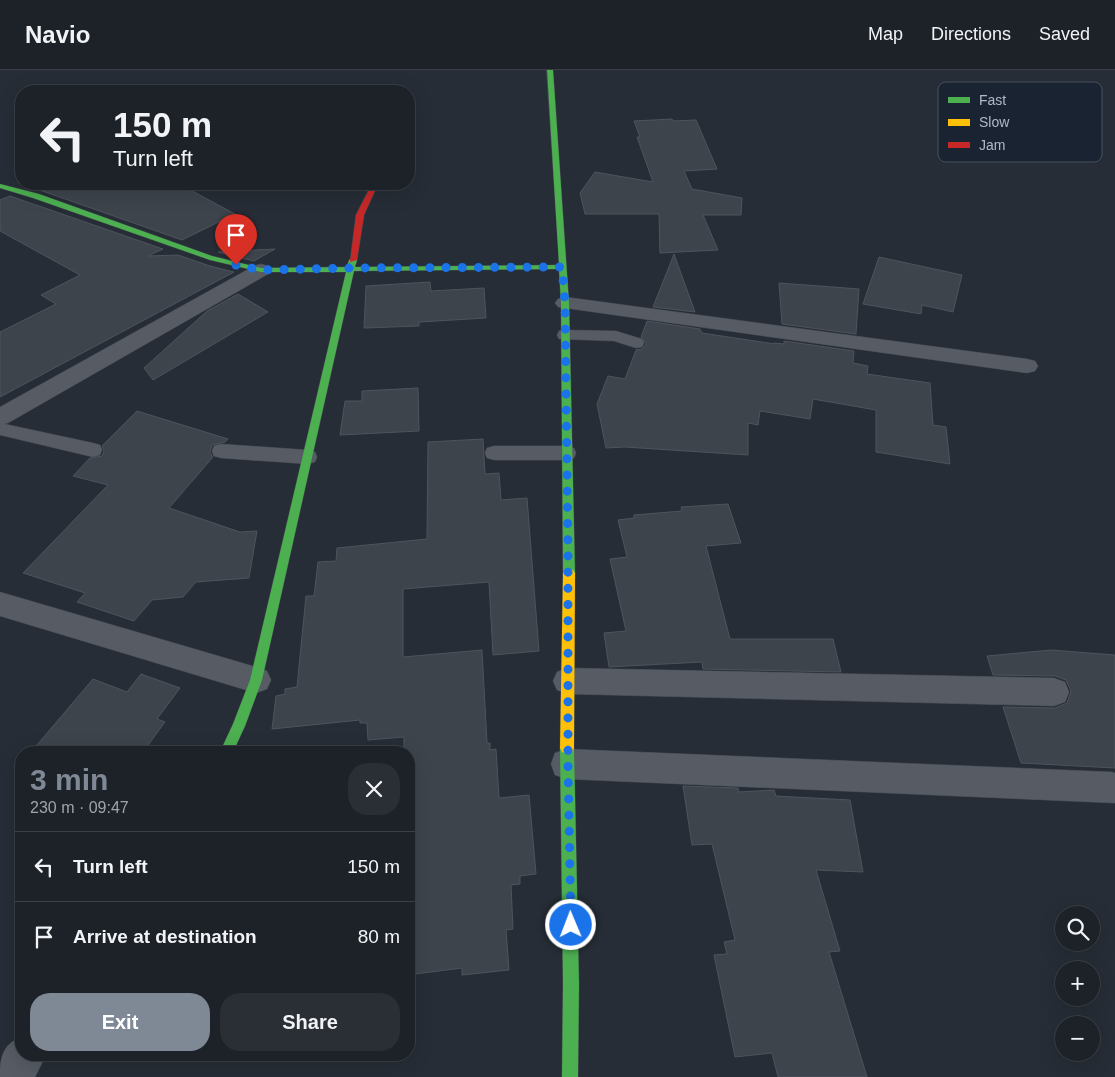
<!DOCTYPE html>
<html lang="en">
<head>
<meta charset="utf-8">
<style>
	:root { --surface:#1c2228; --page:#292f34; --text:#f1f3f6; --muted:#a0a4a8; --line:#3a3f45; --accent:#7f8895 }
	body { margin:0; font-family:Arial,sans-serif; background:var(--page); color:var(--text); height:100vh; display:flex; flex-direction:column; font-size:19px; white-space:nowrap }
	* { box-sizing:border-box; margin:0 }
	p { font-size:16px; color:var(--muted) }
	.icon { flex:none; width:28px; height:28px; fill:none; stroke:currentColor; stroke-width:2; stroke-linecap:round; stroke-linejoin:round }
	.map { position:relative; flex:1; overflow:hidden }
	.side { position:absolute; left:15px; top:676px; width:400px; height:315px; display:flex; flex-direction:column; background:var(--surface); border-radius:20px; box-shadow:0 5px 20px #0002,0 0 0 1px var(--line) }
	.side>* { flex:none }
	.guide { position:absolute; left:15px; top:15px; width:400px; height:105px; border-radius:20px; box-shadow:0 5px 20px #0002,0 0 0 1px var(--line); background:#1c2228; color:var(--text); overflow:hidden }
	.tools { position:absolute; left:1055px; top:836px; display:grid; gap:10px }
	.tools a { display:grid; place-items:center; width:45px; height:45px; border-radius:50%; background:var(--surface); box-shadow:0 5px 20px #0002,0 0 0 1px var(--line); font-size:25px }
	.pin { position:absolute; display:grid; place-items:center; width:42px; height:42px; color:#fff; margin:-51px -21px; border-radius:50% 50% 50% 0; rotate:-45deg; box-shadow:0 0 5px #0007 }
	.pin .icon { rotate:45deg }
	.me { position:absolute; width:55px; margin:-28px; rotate:359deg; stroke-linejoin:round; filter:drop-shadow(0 0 4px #0008) }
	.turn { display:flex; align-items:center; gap:18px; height:105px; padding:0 15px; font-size:22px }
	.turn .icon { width:65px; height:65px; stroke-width:2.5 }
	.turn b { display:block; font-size:35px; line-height:42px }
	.round { display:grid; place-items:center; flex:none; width:52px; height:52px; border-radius:20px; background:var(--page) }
	.summary { display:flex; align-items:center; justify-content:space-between; height:85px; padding:0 15px }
	h1 { font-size:30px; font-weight:700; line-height:38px; color:var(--accent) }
	.cta { display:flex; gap:10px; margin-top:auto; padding:10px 15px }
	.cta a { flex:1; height:58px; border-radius:20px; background:var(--accent); color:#fff; font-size:20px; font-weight:700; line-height:58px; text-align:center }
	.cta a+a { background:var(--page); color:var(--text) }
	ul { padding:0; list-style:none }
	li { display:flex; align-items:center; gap:15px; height:70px; padding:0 15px; border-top:1px solid var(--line) }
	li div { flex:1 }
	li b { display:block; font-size:19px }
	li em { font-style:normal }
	header { display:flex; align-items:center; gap:30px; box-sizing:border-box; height:70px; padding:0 25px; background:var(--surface); border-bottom:1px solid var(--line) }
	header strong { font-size:24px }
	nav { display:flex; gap:28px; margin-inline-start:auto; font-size:18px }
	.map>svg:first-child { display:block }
	.building { fill:#3e444c; stroke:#4e545e }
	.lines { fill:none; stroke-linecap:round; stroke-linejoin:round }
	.lane-casing { stroke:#43474e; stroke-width:1 }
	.street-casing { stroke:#43474e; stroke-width:1 }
	.fast-casing { stroke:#43474e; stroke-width:1 }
	.slow-casing { stroke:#43474e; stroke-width:1 }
	.jam-casing { stroke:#43474e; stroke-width:1 }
	.lane { fill:#565b64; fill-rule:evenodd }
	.street { fill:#565b64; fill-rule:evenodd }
	.fast { fill:#4caf50; fill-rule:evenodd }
	.slow { fill:#ffc107; fill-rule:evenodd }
	.jam { fill:#c62828; fill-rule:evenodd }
	.route { stroke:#1a73e8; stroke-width:9; stroke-dasharray:0 16.2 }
	.key { fill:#192331; stroke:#46505e; stroke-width:1 }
	.key-label { font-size:14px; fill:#afb9c8 }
</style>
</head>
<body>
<header>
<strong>Navio</strong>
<nav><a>Map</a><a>Directions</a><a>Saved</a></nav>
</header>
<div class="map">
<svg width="1115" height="1007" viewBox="0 0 1115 1007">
	<rect width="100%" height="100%" fill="#262d36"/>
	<g class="building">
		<polygon points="672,49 673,51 696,50 717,99 684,101 692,119 742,128 741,145 703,145 718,180 660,183 659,144 585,144 580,123 595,102 653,112 637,67 640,67 634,51"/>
		<polygon points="39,114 179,114 235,144 182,170 31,117"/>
		<polygon points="10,126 163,179 148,186 178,185 210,196 234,202 0,327 0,262 56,234 41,225 80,205 0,161 0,130"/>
		<polygon points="275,179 254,191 218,182"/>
		<polygon points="674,184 695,242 653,237"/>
		<polygon points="879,187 962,205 953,242 922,235 921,244 863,234"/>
		<polygon points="430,212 431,221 484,218 486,248 419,252 419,256 364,258 366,216"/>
		<polygon points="779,213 859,219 856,264 782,254"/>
		<polygon points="238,224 268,242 153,310 144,298 207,241"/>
		<polygon points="647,251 700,259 702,263 775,274 774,273 784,274 784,271 854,281 853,293 868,296 867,304 930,313 933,355 946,357 950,394 876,382 876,340 813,329 810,349 760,341 758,355 748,353 748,385 625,377 606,378 597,334 608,306 625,309 636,280 642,279 646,274 641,267"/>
		<polygon points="418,318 419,361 340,365 345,331 362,331 362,321"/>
		<polygon points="137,341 228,369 225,372 212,375 210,382 213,387 169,438 240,462 257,461 249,508 196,512 183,527 152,530 134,551 77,532 85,523 23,503 108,415 73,406 90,388 102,386 104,381 102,376"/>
		<polygon points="483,369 485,404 499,403 501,430 527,428 539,581 493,585 489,512 403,519 403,587 482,580 487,673 490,673 490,680 496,679 499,728 529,725 536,804 520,806 520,814 511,815 513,859 506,860 509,900 462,905 462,898 415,904 415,896 409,896 409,682 404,682 404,667 368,670 367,653 360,653 360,650 272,659 276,626 285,624 285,619 297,617 306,526 314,526 318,492 336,491 337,478 427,469 428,372"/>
		<polygon points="728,434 741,473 706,476 730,569 833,569 841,602 703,599 702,592 609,597 604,563 626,561 610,489 627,487 618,450 634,448 634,445 682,441 681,437"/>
		<polygon points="1051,580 1115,585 1115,698 1021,693 1003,637 1055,638 1067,633 1071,621 1066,610 1055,606 993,605 987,586"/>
		<polygon points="141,604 180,618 157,649 165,652 143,682 31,682 93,609 127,622"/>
		<polygon points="683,716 738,718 739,722 774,720 776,726 850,730 863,802 816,800 840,881 829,882 867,1007 778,1007 772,983 735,987 714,885 727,884 724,872 735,870 712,774 692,775"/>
	</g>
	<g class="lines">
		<g class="lane-casing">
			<g id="lane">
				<polygon points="565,260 616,261 642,269 644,273 642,277 636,278 614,271 559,269 557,265 559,261"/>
				<polygon points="0,353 93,373 100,375 102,380 100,385 93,387 0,365"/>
				<polygon points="221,374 308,380 315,382 317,387 315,392 308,394 221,388 214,386 212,381 214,376"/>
				<polygon points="494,376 567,376 574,378 576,383 574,388 567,390 494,390 487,388 485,383 487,378"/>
			</g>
		</g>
		<g class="street-casing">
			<g id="street">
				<polygon points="261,194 268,196 271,200 268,204 8,353 0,355 0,337 254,196"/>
				<polygon points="565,227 1027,289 1035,291 1038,296 1035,301 1027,303 558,237 555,233 558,229"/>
				<polygon points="0,522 256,597 267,601 271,610 267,619 256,623 0,546"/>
				<polygon points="568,598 1054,608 1065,612 1069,622 1065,632 1054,636 568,624 557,620 553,611 557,602"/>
				<polygon points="567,679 1112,702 1115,703 1115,733 567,709 555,705 551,694 555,683"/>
				<path d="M21,967V985H46L35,1007H0C0,988 2,975 21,967Z"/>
			</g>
		</g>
		<g class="fast-casing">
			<g id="fast">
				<polygon points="547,0 553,0 569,233 575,503 573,506 565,506 563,503 561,233 559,199 354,201 262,610 245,656 233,682 220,682 233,654 250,610 346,202 261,202 210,190 33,128 0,118 0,114 39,124 212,186 261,198 347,197 349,190 353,188 357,190 355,197 559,195"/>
				<polygon points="567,672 572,674 574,678 579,914 578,1007 562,1007 563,914 560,678 562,674"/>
			</g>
		</g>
		<g class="slow-casing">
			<polygon id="slow" points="569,499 573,500 575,503 574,678 572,682 567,684 562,682 560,678 563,503 565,500"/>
		</g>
		<g class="jam-casing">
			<polygon id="jam" points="372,114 378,114 364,145 357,190 350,192 356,145"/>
		</g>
		<use href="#lane" class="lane"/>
		<use href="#street" class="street"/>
		<use href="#fast" class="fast"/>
		<use href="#slow" class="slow"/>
		<use href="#jam" class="jam"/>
	</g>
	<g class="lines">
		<polyline class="route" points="236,195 261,200 352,198 562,197 565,233 568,481 568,694 571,855"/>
	</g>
	<rect x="938" y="12" width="164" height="80" rx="8" class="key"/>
	<rect x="948" y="27" width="22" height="6" fill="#4caf50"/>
	<rect x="948" y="49" width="22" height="7" fill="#ffc107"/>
	<rect x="948" y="72" width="22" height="6" fill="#c62828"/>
	<g class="key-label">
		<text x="979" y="35">Fast</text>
		<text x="979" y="57">Slow</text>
		<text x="979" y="80">Jam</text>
	</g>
</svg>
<div class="tools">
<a><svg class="icon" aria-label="search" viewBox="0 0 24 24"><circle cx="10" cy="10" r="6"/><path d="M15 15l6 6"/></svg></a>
<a>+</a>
<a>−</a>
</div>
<div class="pin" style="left:236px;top:195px;background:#d93025"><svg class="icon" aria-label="arrive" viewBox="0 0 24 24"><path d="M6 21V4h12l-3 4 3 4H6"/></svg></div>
<svg class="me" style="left:571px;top:855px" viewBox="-20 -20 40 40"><circle r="17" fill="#1a73e8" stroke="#fff" stroke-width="3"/><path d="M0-11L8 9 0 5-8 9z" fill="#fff"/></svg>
<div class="guide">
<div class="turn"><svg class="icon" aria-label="left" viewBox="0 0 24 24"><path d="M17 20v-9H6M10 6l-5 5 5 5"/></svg><div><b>150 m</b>Turn left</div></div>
</div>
<section class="side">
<div class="summary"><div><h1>3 min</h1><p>230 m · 09:47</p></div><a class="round"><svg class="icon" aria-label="close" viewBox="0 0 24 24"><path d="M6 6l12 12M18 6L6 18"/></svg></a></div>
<ul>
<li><svg class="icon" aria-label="left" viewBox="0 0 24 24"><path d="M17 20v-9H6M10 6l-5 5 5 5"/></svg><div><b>Turn left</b></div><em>150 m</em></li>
<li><svg class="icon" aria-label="arrive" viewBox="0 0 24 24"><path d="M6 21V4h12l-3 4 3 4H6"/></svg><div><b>Arrive at destination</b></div><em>80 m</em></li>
</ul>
<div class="cta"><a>Exit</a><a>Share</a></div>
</section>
</div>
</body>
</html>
